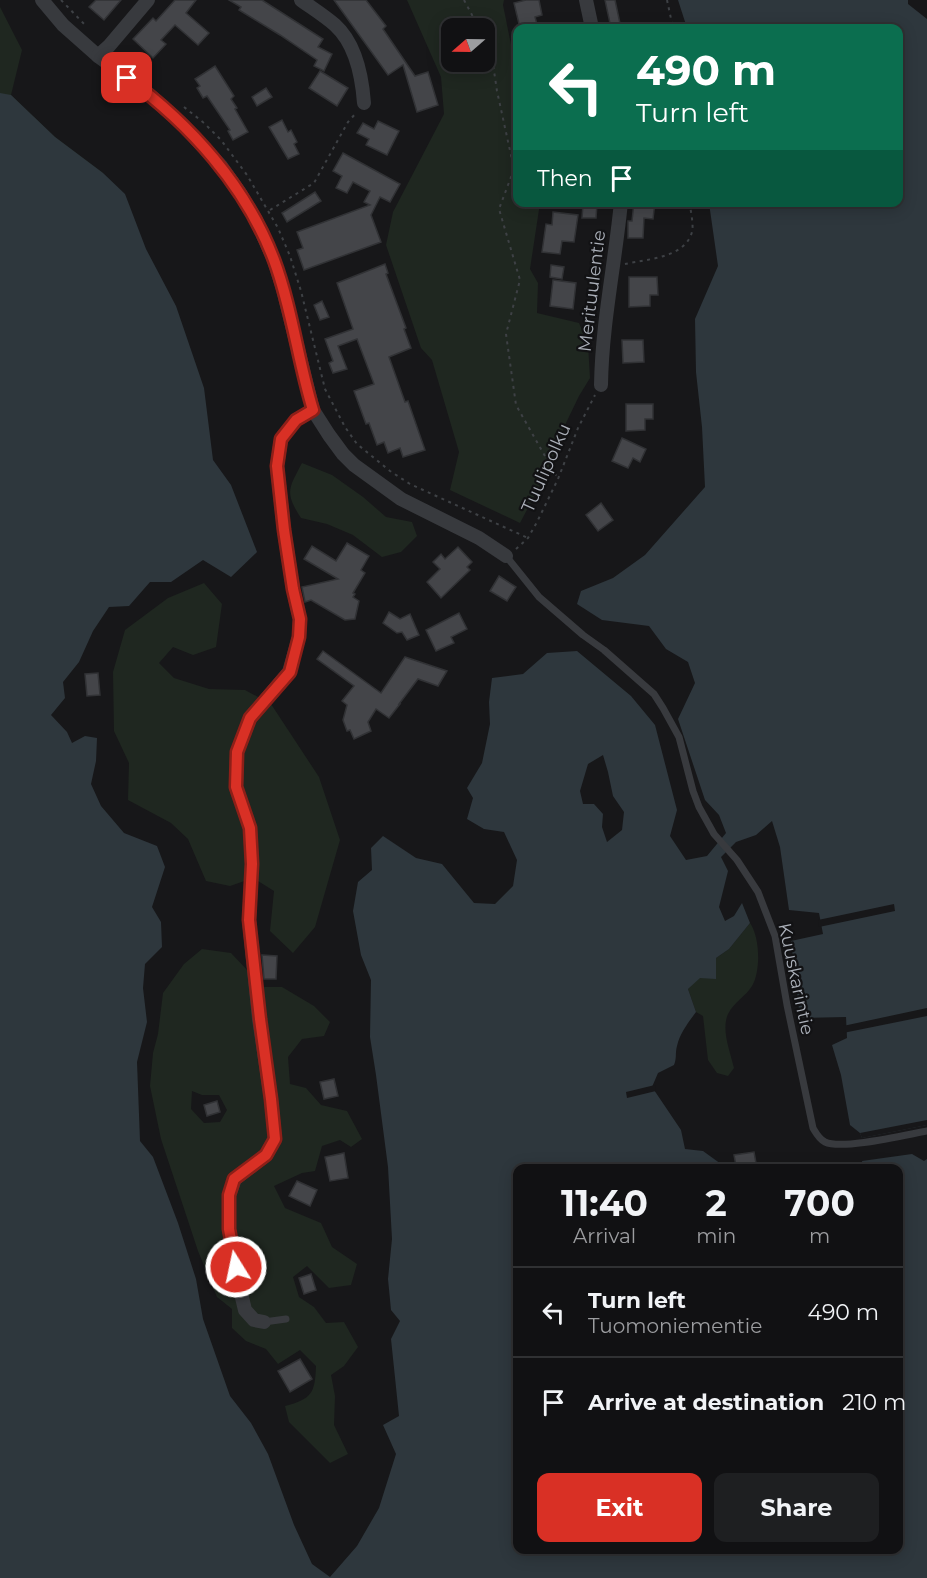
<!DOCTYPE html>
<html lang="en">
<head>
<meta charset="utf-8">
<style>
	:root { --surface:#111113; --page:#1e1f21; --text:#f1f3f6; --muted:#9c9da0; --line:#303133; --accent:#d93025 }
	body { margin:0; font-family:Montserrat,sans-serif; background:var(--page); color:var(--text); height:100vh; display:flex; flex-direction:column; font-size:22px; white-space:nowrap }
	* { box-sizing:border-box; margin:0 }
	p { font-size:20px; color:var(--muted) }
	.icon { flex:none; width:33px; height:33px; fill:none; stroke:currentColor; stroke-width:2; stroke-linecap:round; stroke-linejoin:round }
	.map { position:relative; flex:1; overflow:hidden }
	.drawer { position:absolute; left:513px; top:1164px; width:390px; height:390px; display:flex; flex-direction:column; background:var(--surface); border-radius:12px; box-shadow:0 3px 15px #0003,0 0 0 2px var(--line) }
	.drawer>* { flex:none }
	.guide { position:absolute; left:513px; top:24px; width:390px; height:183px; border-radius:12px; box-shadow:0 3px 15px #0003,0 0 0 2px var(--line); background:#0b6e4f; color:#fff; overflow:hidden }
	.needle { width:39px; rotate:250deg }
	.tools { position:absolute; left:441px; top:18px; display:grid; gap:12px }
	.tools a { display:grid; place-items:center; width:54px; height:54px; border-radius:12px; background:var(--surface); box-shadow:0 3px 15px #0003,0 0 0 2px var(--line); font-size:30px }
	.pin { position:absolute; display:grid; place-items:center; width:51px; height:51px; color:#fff; margin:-26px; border-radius:12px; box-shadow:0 3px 9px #0006 }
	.me { position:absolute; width:66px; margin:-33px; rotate:350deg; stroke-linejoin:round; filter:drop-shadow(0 0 4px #0008) }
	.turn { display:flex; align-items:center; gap:21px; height:126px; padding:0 24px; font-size:27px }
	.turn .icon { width:78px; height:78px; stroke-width:2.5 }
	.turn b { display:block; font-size:42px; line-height:51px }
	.then { display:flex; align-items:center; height:57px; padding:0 24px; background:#0003; gap:12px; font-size:22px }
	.eta { display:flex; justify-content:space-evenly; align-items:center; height:102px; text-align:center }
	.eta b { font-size:36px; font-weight:700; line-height:42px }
	.action { display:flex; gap:12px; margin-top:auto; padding:12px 24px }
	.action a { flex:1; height:69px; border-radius:12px; background:var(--accent); color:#fff; font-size:24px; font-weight:700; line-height:69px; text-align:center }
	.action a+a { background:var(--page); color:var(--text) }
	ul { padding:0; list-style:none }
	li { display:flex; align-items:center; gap:18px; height:90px; padding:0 24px; border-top:2px solid var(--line) }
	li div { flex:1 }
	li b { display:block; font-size:22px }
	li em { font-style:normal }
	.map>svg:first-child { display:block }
	.green { fill:#1f2720; fill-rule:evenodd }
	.water { fill:#2e373d; fill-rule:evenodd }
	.pier { fill:#171719 }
	.building { fill:#444549; stroke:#313235; stroke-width:1.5 }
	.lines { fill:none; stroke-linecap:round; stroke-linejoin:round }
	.path { stroke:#3e4145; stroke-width:2; stroke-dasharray:3 4.5; stroke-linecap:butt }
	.service { stroke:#383a3e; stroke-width:7 }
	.minor { stroke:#383a3e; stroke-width:14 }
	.route-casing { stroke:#8d1f18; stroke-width:15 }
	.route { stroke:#d93025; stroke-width:10 }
	.labels { text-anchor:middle; stroke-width:4.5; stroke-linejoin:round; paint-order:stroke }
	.street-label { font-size:18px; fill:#aaafb8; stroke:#121214 }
</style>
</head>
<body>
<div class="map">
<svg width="927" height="1578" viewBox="0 0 927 1578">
	<rect width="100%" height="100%" fill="#171719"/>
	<g class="green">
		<path d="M407,0H504L503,5L517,74L518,202L540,203L530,269L538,283L537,313L579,323L588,344L590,378L579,396L566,423L546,474L520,523L450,490L459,452L432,360L421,348L386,245L393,212L444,114L441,77ZM452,28H484V62H452Z"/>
		<polygon points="0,7 22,50 11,95 55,137 103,173 0,157"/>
		<path d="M302,463L332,475L363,497L386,517L412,522L417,536L401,552L382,557L353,535L327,524L301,518C284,492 289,488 302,463Z"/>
		<polygon points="204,583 222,604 216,647 193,655 173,647 159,663 174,678 209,689 245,690 271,704 319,777 340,840 315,927 293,953 270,931 274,891 253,878 230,886 206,881 188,839 171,823 128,800 129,763 114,731 113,672 125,630 168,598"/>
		<path d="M750,923C760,937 761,971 752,986C746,996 734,1002 728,1014C721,1030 730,1051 734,1068L728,1076L717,1073L708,1060L703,1016L696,1012L688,989L716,958L729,949Z"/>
		<path d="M202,949L231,953L250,973L260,987H282L314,1006L330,1022L324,1036L302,1039L288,1057L290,1084L306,1088L321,1105L347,1111L362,1139L351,1147L340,1140L322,1146L315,1171L302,1173L274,1186L285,1208L321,1223L332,1247L357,1264L351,1285L329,1288L307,1266L293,1277L299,1297L314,1307L326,1323L344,1322L358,1347L344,1366L331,1375L335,1396L334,1425L348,1454L330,1463L289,1422L285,1406C312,1399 315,1393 316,1366L300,1350L278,1364L266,1349L246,1341L232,1328V1309L217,1297L198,1251L161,1139L150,1086L153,1053L158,1034L163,993L184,964ZM192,1091L202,1095H219L227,1110L220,1122L204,1123L191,1109Z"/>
	</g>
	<path class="water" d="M678,0H908V4L927,19V1125L862,1138L860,1133L850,1125L841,1075L832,1045L847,1038L846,1017L800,1018L791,941L823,934L819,913L789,910L780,847L772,821L756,835L736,842L721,857L728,871L719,907L725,921L734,916L742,903L750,923L729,949L716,958V979L700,978L688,989L696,1012C688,1023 680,1033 677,1046C675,1053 677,1058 674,1065L658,1073L652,1087L681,1130L685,1149L703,1151L721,1164V1168H518V1550H898V1168H863L862,1161L912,1154L924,1161L927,1159V1578H0V93L11,95L55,137L103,173L125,194L146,249L176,306L204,388L213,460L231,485L257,552L231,577L203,560L171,582H150L129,606L109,607L93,631L79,662L63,682L65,698L51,715L67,732L72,743L85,736L97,738L96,761L91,784L101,806L124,833L157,846L165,867L152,907L161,922L162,947L145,964L143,988L147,1022L137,1062L140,1141L153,1157L178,1223L196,1279L203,1319L230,1396L251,1423L268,1454L294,1525L312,1564L330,1577L357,1546L379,1508L396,1454L383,1425L399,1416L391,1339L400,1321L391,1310L388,1279L392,1239L388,1167L376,1075L370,1037L371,980L361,955L353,911L358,882L372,870L371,848L383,836L416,858L442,864L474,903L495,904L513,886L517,860L504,832L484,829L467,819L473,798L467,788L482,763L490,724L489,702L492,678L523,674L547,653L577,651L631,696L655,725L677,810L670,836L686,860L707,856L726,833L719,815L705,800L678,719L695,683L688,662L666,649L649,626L602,620L577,604L581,591L613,578L645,555L705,487L702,427L696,372L695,319L718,266L709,203L898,202V28H687ZM603,755L608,772L613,796L624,812L622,830L607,842L602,827L603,814L594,804H583L580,791L588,764Z"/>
	<g class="pier">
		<polygon points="894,904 895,911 819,927 818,920"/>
		<polygon points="927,1008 927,1016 843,1033 843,1026"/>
		<polygon points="655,1085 656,1091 627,1098 626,1092"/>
		<polygon points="927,1120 927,1125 862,1138 860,1133"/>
	</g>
	<g class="building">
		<polygon points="96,0 121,0 104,20 89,7"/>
		<polygon points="175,0 196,0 186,13 209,33 198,45 175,25 161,40 166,44 153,58 133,39 153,18 156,21"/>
		<polygon points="229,0 262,0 323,39 318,47 332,54 324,71 314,66 317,60 280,35 239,10 241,7"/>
		<polygon points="334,0 366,0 386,26 383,29 415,76 428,72 438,105 417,112 403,65 388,75"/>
		<polygon points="526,0 539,0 542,15 535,17 538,28 520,28 514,3"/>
		<polygon points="605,0 615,0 621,28 611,28"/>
		<polygon points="215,66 234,96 231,99 237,108 235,109 248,132 233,140 228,131 230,130 207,96 203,98 197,88 200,86 195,79"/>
		<polygon points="320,71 348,88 337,106 309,88"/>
		<polygon points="266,88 272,97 257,106 252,97"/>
		<polygon points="282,120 288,132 291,130 297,142 294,144 299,154 288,159 269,127"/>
		<polygon points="378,121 399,131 387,155 366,145 369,139 357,133 363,123 374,129"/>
		<polygon points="343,153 400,184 390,202 380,197 371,215 381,242 304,270 297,250 303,248 297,232 370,205 364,202 370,191 353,182 347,193 336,188 342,176 333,171"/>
		<polygon points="315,192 321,201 287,222 282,213"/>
		<polygon points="634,202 655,202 653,219 644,218 643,238 628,238 628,221 632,221"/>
		<polygon points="583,204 597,204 596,218 582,218"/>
		<polygon points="553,212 578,215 574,242 562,241 560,254 542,252 546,224 552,225"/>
		<polygon points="385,264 388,273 386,274 406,328 404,329 411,348 389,357 405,402 408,401 425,450 403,457 400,448 388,453 384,442 377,445 369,423 366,424 354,391 374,384 357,339 338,346 347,369 333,373 329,363 333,361 325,339 353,329 337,283"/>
		<polygon points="551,265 564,267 562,279 550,277"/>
		<polygon points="629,277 657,277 658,295 650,295 650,306 629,307"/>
		<polygon points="553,280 576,283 573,309 550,306"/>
		<polygon points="322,301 329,317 320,320 314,305"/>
		<polygon points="622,340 643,340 644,362 623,363"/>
		<polygon points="626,404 653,404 653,419 645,419 645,430 626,431"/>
		<polygon points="622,438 646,449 640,462 633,458 628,468 612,461"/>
		<polygon points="601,503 613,520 598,531 586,515"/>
		<polygon points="347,543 369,556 361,570 365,573 353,593 355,594 353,597 359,601 355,619 345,620 311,600 305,602 302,587 338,579 304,559 312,546 336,561"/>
		<polygon points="458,547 472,562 467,567 470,570 441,598 427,582 440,569 433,562 441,554 445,559"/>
		<polygon points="499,576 516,587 507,601 490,591"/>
		<polygon points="389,612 400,619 410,614 419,635 407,640 402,632 397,633 383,623"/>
		<polygon points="459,613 467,629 451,637 454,643 436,651 426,630"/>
		<polygon points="323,651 381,693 405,657 447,671 438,686 418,679 399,704 400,704 389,718 376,709 368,722 371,731 354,739 350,730 347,731 343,720 347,705 342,701 354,686 317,659"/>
		<polygon points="98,673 100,695 87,696 85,674"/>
		<polygon points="262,955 277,956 276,979 264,979"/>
		<polygon points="334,1079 338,1096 324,1099 320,1082"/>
		<polygon points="217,1101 220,1112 207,1116 204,1105"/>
		<polygon points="754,1152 756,1163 736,1166 734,1155"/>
		<polygon points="344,1153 348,1178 330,1181 325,1157"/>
		<polygon points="297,1181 317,1190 310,1206 289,1196"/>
		<polygon points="311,1274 316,1290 304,1294 299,1278"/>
		<polygon points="300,1359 312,1379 290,1392 278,1371"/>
	</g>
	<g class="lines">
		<g class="path">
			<polyline points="61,0 87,27"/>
			<polyline points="464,0 479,28"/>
			<polyline points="667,0 673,28"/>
			<polyline points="484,38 491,51 497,91 514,169 499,209 520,280 506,334 516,405 558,479"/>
			<polyline points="184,107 204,123 221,140 247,175 278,228 290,256 301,291 325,389 345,427 357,444 390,471 410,484 528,538"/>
			<polyline points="270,210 314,183 348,122 357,112"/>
			<path d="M625,264C647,259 685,258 692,232C694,223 690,211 690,202"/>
			<polyline points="516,549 528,538 537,522 558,479 578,428 595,395"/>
		</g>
		<g class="service">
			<path d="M506,556L539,597L583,635L604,650L654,694L663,708L679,737L693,791L699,807L714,834L737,860L758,892L775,936L787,1005L813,1128C816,1133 819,1139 825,1142C842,1150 905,1135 927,1131"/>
			<polyline points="264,1322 286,1319"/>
		</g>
		<g class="minor">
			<polyline points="42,0 63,25 98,56 142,88 181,123 221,166 240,193 256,220 274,260 283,289 313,410 329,435 343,454 354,465 401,499 479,538 506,556"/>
			<path d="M301,0C312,8 325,16 335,25C356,44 362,76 364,103"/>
			<polyline points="586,0 592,28"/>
			<polyline points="98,56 109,46 148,0"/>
			<path d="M601,385C602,323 615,264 621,202"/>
			<polyline points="264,1322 254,1320 245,1310 239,1285 229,1229 229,1195 235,1179 266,1155 275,1139 271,1099 259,1019 249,920 252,864 250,828 236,787 237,752 250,718 289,672 299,637 300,619 293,589 284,530 277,466 281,439 296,420 313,410"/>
		</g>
	</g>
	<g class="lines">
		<g class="route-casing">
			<path id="route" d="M127,78C190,124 246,186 274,260C292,308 298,361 313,410L296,420L281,439L277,466L284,530L293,589L300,619L299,637L290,672L250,718L237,752L236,787L250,828L252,864L249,920L260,1019L271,1099L275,1139L266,1155L234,1179L229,1195V1229L236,1267"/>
		</g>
		<use href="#route" class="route"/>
	</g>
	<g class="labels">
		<g class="street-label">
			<text transform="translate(592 291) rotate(-83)" y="6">Merituulentie</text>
			<text transform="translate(546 468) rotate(-66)" y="6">Tuulipolku</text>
			<text transform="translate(796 979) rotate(78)" y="6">Kuuskarintie</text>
		</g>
	</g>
</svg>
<div class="tools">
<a><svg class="needle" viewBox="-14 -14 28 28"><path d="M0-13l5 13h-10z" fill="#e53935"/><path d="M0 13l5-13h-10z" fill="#9c9da0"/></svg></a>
</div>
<div class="pin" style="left:127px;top:78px;background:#d93025"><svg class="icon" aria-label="arrive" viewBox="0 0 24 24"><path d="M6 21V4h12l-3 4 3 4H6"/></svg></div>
<svg class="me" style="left:236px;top:1267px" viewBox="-20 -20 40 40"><circle r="17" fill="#d93025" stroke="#fff" stroke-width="3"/><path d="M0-11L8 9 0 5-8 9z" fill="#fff"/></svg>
<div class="guide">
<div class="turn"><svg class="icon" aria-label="left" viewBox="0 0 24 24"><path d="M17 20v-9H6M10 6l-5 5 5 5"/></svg><div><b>490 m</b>Turn left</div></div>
<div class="then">Then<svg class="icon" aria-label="arrive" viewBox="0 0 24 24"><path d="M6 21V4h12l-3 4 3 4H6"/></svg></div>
</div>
<section class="drawer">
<div class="eta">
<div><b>11:40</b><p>Arrival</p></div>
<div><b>2</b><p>min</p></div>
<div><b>700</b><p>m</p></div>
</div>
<ul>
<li><svg class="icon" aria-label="left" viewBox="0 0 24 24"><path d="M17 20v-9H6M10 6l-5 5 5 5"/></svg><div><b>Turn left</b><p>Tuomoniementie</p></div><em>490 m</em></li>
<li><svg class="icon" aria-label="arrive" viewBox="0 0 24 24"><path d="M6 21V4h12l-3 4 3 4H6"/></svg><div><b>Arrive at destination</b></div><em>210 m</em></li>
</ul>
<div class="action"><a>Exit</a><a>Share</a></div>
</section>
</div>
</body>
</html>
